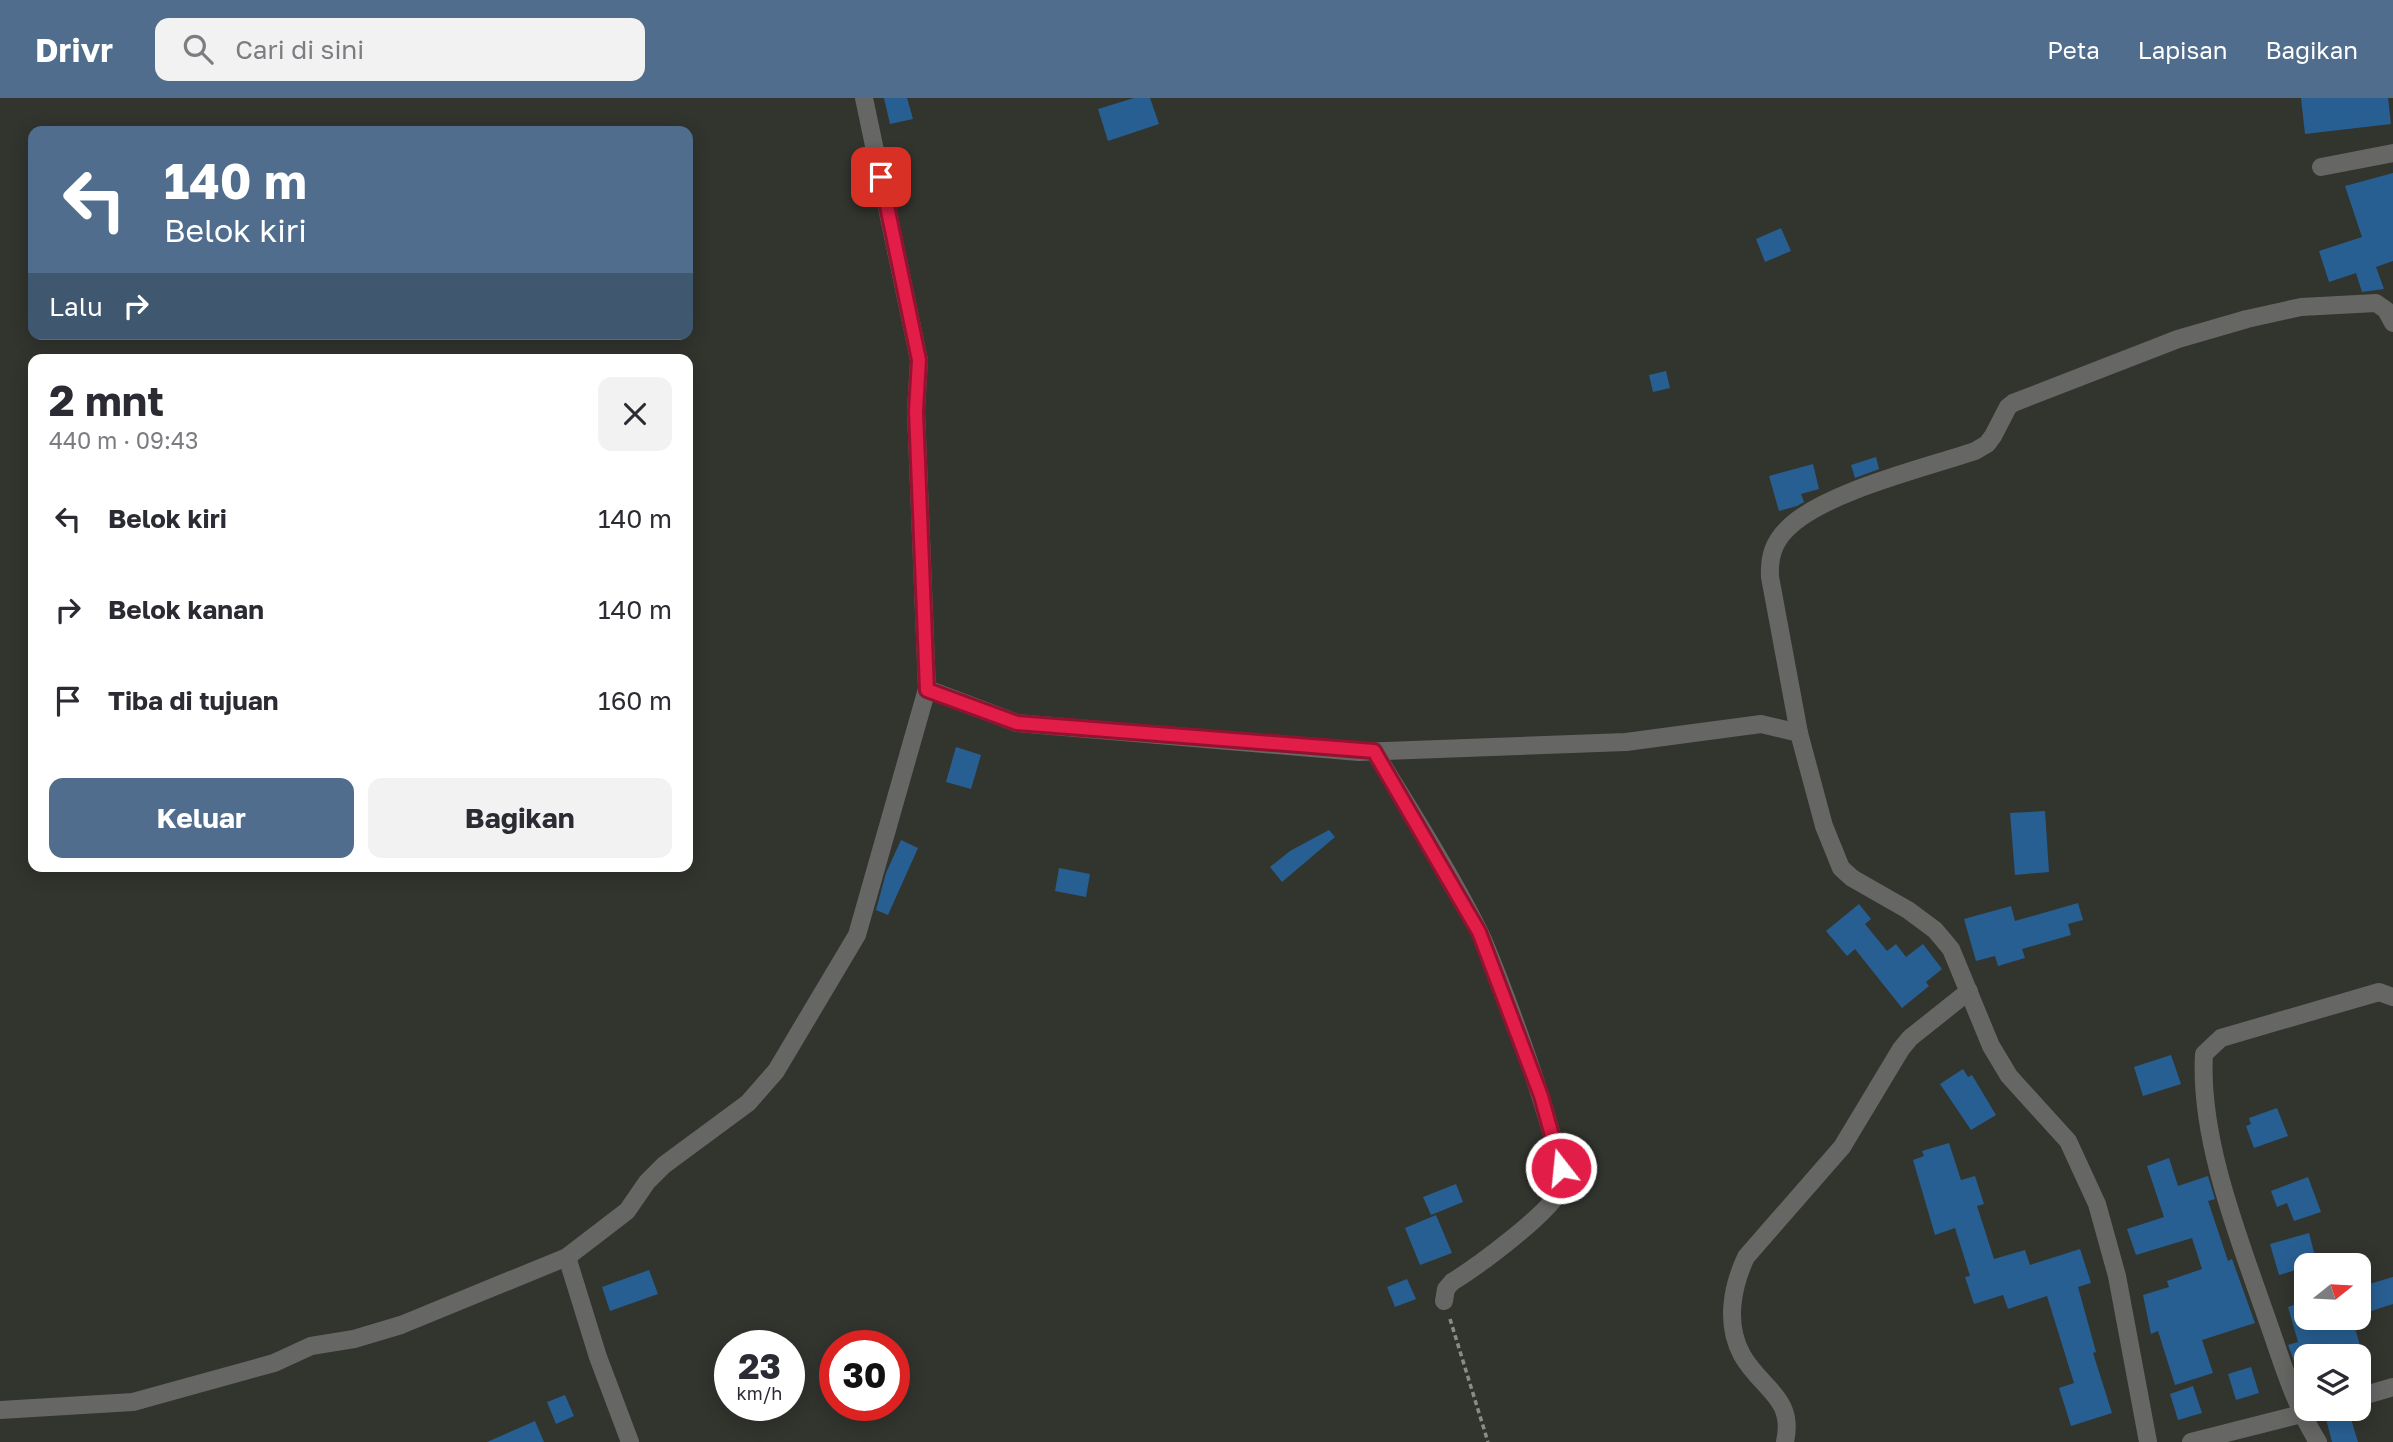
<!DOCTYPE html>
<html lang="id">
<head>
<meta charset="utf-8">
<style>
	:root { --surface:#fff; --page:#f2f2f3; --text:#2b2b33; --muted:#7c7c81; --accent:#516d8d }
	body { margin:0; font-family:"Golos Text",sans-serif; background:var(--page); color:var(--text); height:100vh; display:flex; flex-direction:column; font-size:26px; white-space:nowrap }
	* { box-sizing:border-box; margin:0 }
	p { font-size:23px; color:var(--muted) }
	.icon { flex:none; width:38px; height:38px; fill:none; stroke:currentColor; stroke-width:2; stroke-linecap:round; stroke-linejoin:round }
	.map { position:relative; flex:1; overflow:hidden }
	.side { position:absolute; left:28px; top:256px; width:665px; height:518px; display:flex; flex-direction:column; background:var(--surface); border-radius:14px; box-shadow:0 4px 18px #0003 }
	.side>* { flex:none }
	.banner { position:absolute; left:28px; top:28px; width:665px; height:214px; border-radius:14px; box-shadow:0 4px 18px #0003; background:#516d8d; color:#fff; overflow:hidden }
	.needle { width:46px; rotate:72deg }
	.fabs { position:absolute; left:2294px; top:1155px; display:grid; gap:14px }
	.fabs a { display:grid; place-items:center; width:77px; height:77px; border-radius:14px; background:var(--surface); box-shadow:0 4px 18px #0003; font-size:35px }
	.speed { position:absolute; left:714px; top:1232px; display:flex; gap:14px; font-size:35px; font-weight:700; text-align:center }
	.speed>* { display:grid; place-content:center; width:91px; height:91px; border-radius:50%; background:var(--surface); box-shadow:0 4px 18px #0003; line-height:1 }
	.speed small { font-size:18px; font-weight:400 }
	.speed .limit { border:10px solid #d22; background:#fff; color:#111 }
	.pin { position:absolute; display:grid; place-items:center; width:60px; height:60px; color:#fff; margin:-30px; border-radius:14px; box-shadow:0 4px 10px #0006 }
	.me { position:absolute; width:77px; margin:-38px; rotate:344deg; stroke-linejoin:round; filter:drop-shadow(0 0 5px #0008) }
	.turn { display:flex; align-items:center; gap:24px; height:147px; padding:0 21px; font-size:32px }
	.turn .icon { width:91px; height:91px; stroke-width:2.5 }
	.turn b { display:block; font-size:49px; line-height:60px }
	.then { display:flex; align-items:center; height:66px; padding:0 21px; background:#0003; gap:14px; font-size:26px }
	.round { display:grid; place-items:center; flex:none; width:74px; height:74px; border-radius:14px; background:var(--page) }
	.head { display:flex; align-items:center; justify-content:space-between; height:119px; padding:0 21px }
	h1 { font-size:42px; font-weight:700; line-height:52px }
	.button { display:flex; gap:14px; margin-top:auto; padding:14px 21px }
	.button a { flex:1; height:80px; border-radius:14px; background:var(--accent); color:#fff; font-size:28px; font-weight:700; line-height:80px; text-align:center }
	.button a+a { background:var(--page); color:var(--text) }
	ul { padding:0; list-style:none }
	li { display:flex; align-items:center; gap:21px; height:91px; padding:0 21px }
	li div { flex:1 }
	li b { display:block; font-size:26px }
	li em { font-style:normal }
	header { display:flex; align-items:center; gap:42px; box-sizing:border-box; height:98px; padding:0 35px; background:var(--accent); color:#fff }
	header strong { font-size:33px }
	nav { display:flex; gap:38px; margin-inline-start:auto; font-size:24px }
	.search { width:490px; height:63px; background:var(--page); display:flex; align-items:center; gap:18px; box-sizing:border-box; padding:0 24px; border-radius:14px; color:var(--muted); font-size:26px }
	.map>svg:first-child { display:block }
	.building { fill:#285f92 }
	.lines { fill:none; stroke-linecap:round; stroke-linejoin:round }
	.path { stroke:#8a8c87; stroke-width:3.5; stroke-dasharray:5 3.5; stroke-linecap:butt }
	.minor { stroke:#666664; stroke-width:18 }
	.route-casing { stroke:#92132f; stroke-width:18 }
	.route { stroke:#e11d48; stroke-width:12 }
</style>
</head>
<body>
<header>
<strong>Drivr</strong>
<div class="search"><svg class="icon" aria-label="search" viewBox="0 0 24 24"><circle cx="10" cy="10" r="6"/><path d="M15 15l6 6"/></svg>Cari di sini</div>
<nav><a>Peta</a><a>Lapisan</a><a>Bagikan</a></nav>
</header>
<div class="map">
<svg width="2393" height="1344" viewBox="0 0 2393 1344">
	<rect width="100%" height="100%" fill="#32342e"/>
	<g class="building">
		<polygon points="884,0 907,0 913,21 890,26"/>
		<polygon points="1134,0 1150,0 1159,26 1108,43 1098,11"/>
		<polygon points="2301,0 2388,0 2391,26 2305,36"/>
		<polygon points="2393,75 2393,163 2376,169 2384,191 2362,194 2356,175 2329,184 2319,153 2362,139 2345,88"/>
		<polygon points="1781,130 1791,153 1765,164 1756,141"/>
		<polygon points="1666,273 1670,290 1653,294 1649,277"/>
		<polygon points="1876,359 1879,371 1855,380 1851,367"/>
		<polygon points="1813,366 1819,391 1801,396 1804,404 1797,408 1779,413 1769,378"/>
		<polygon points="956,649 981,657 971,691 946,684"/>
		<polygon points="2045,713 2049,774 2015,777 2010,715"/>
		<polygon points="1329,732 1335,739 1282,784 1270,769 1290,753"/>
		<polygon points="901,742 918,750 888,817 876,812 886,775"/>
		<polygon points="1059,770 1090,776 1086,799 1055,793"/>
		<polygon points="2078,805 2083,822 2068,826 2071,837 2022,851 2025,860 1998,868 1995,858 1976,863 1964,821 2011,808 2015,823"/>
		<polygon points="1859,806 1871,821 1865,826 1887,853 1896,846 1906,859 1923,846 1942,871 1926,884 1929,888 1902,910 1855,851 1847,858 1826,833"/>
		<polygon points="2171,957 2181,986 2143,998 2134,969"/>
		<polygon points="1963,971 1968,979 1972,977 1996,1017 1971,1032 1940,986"/>
		<polygon points="2277,1010 2288,1038 2254,1050 2246,1028 2251,1026 2249,1020"/>
		<polygon points="1949,1045 1961,1082 1975,1078 1984,1106 1977,1108 1994,1161 2025,1152 2030,1167 2080,1151 2091,1185 2078,1189 2096,1254 2093,1255 2112,1315 2071,1328 2059,1290 2074,1285 2047,1198 2008,1211 2003,1197 1974,1206 1965,1179 1970,1178 1955,1130 1935,1137 1913,1062 1924,1058 1922,1053"/>
		<polygon points="2169,1060 2178,1088 2208,1078 2215,1101 2208,1103 2228,1163 2232,1161 2255,1225 2202,1242 2213,1275 2175,1287 2158,1233 2151,1236 2143,1197 2169,1189 2167,1183 2202,1171 2192,1140 2136,1157 2127,1131 2164,1119 2147,1068"/>
		<polygon points="2308,1079 2321,1114 2294,1123 2287,1105 2277,1109 2271,1093"/>
		<polygon points="1456,1086 1463,1104 1431,1117 1423,1099"/>
		<polygon points="1436,1117 1452,1155 1420,1167 1405,1130"/>
		<polygon points="2309,1135 2317,1166 2279,1177 2270,1146"/>
		<polygon points="649,1172 658,1196 610,1213 602,1189"/>
		<polygon points="2393,1179 2393,1206 2359,1217 2359,1189"/>
		<polygon points="1407,1181 1416,1201 1395,1209 1387,1189"/>
		<polygon points="2306,1203 2306,1220 2352,1220 2361,1251 2339,1258 2306,1258 2306,1296 2288,1247 2298,1244 2288,1209"/>
		<polygon points="2251,1269 2259,1295 2236,1302 2228,1276"/>
		<polygon points="2193,1288 2202,1315 2178,1322 2170,1296"/>
		<polygon points="565,1297 574,1318 556,1326 547,1304"/>
		<polygon points="2348,1311 2358,1344 2332,1344 2326,1321 2331,1316"/>
		<polygon points="535,1323 544,1344 487,1344"/>
	</g>
	<g class="lines">
		<polyline class="path" points="1450,1221 1488,1344"/>
		<g class="minor">
			<polyline points="2321,69 2393,55"/>
			<polyline points="927,591 1017,625 1359,654 1626,644 1761,626 1799,635 1824,728 1841,770 1852,780 1908,812 1935,832 1951,851 1991,948 2009,978 2068,1043 2097,1106 2117,1178 2148,1344"/>
			<path d="M1799,635L1770,479C1769,460 1773,445 1787,431C1823,394 1925,370 1975,353L1987,346L1993,338L2008,309L2013,305L2178,241L2247,221L2301,209L2376,205L2386,212L2393,225"/>
			<path d="M1374,653C1410,712 1448,771 1479,833C1495,866 1570,1065 1560,1091C1552,1114 1475,1170 1452,1184L1446,1191L1444,1203"/>
			<polyline points="567,1159 598,1259 630,1344"/>
			<polyline points="2359,1299 2393,1289"/>
			<polyline points="0,1312 133,1304 274,1265 311,1248 354,1241 401,1227 567,1159 627,1113 647,1084 664,1067 748,1005 776,973 857,837 927,591 916,313 919,262 864,0"/>
			<path d="M1785,1344C1795,1299 1761,1291 1742,1257C1725,1226 1732,1189 1746,1159L1842,1049L1901,951L1910,940L1969,893"/>
			<polyline points="2191,1344 2321,1311"/>
			<path d="M2318,1344C2294,1306 2282,1263 2267,1221C2239,1140 2199,1042 2204,956L2221,940L2379,894L2393,899"/>
		</g>
	</g>
	<g class="lines">
		<g class="route-casing">
			<polyline id="route" points="881,79 919,262 916,313 927,592 1017,625 1374,653 1479,834 1541,998 1561,1070"/>
		</g>
		<use href="#route" class="route"/>
	</g>
</svg>
<div class="fabs">
<a><svg class="needle" viewBox="-14 -14 28 28"><path d="M0-13l5 13h-10z" fill="#e53935"/><path d="M0 13l5-13h-10z" fill="#7c7c81"/></svg></a>
<a><svg class="icon" aria-label="layers" viewBox="0 0 24 24"><path d="M12 4l9 5-9 5-9-5zM3 14l9 5 9-5"/></svg></a>
</div>
<div class="speed"><div>23<small>km/h</small></div><div class="limit">30</div></div>
<div class="pin" style="left:881px;top:79px;background:#d93025"><svg class="icon" aria-label="arrive" viewBox="0 0 24 24"><path d="M6 21V4h12l-3 4 3 4H6"/></svg></div>
<svg class="me" style="left:1561px;top:1070px" viewBox="-20 -20 40 40"><circle r="17" fill="#e11d48" stroke="#fff" stroke-width="3"/><path d="M0-11L8 9 0 5-8 9z" fill="#fff"/></svg>
<div class="banner">
<div class="turn"><svg class="icon" aria-label="left" viewBox="0 0 24 24"><path d="M17 20v-9H6M10 6l-5 5 5 5"/></svg><div><b>140 m</b>Belok kiri</div></div>
<div class="then">Lalu<svg class="icon" aria-label="right" viewBox="0 0 24 24"><path d="M7 20v-9h11M14 6l5 5-5 5"/></svg></div>
</div>
<section class="side">
<div class="head"><div><h1>2 mnt</h1><p>440 m · 09:43</p></div><a class="round"><svg class="icon" aria-label="close" viewBox="0 0 24 24"><path d="M6 6l12 12M18 6L6 18"/></svg></a></div>
<ul>
<li><svg class="icon" aria-label="left" viewBox="0 0 24 24"><path d="M17 20v-9H6M10 6l-5 5 5 5"/></svg><div><b>Belok kiri</b></div><em>140 m</em></li>
<li><svg class="icon" aria-label="right" viewBox="0 0 24 24"><path d="M7 20v-9h11M14 6l5 5-5 5"/></svg><div><b>Belok kanan</b></div><em>140 m</em></li>
<li><svg class="icon" aria-label="arrive" viewBox="0 0 24 24"><path d="M6 21V4h12l-3 4 3 4H6"/></svg><div><b>Tiba di tujuan</b></div><em>160 m</em></li>
</ul>
<div class="button"><a>Keluar</a><a>Bagikan</a></div>
</section>
</div>
</body>
</html>
